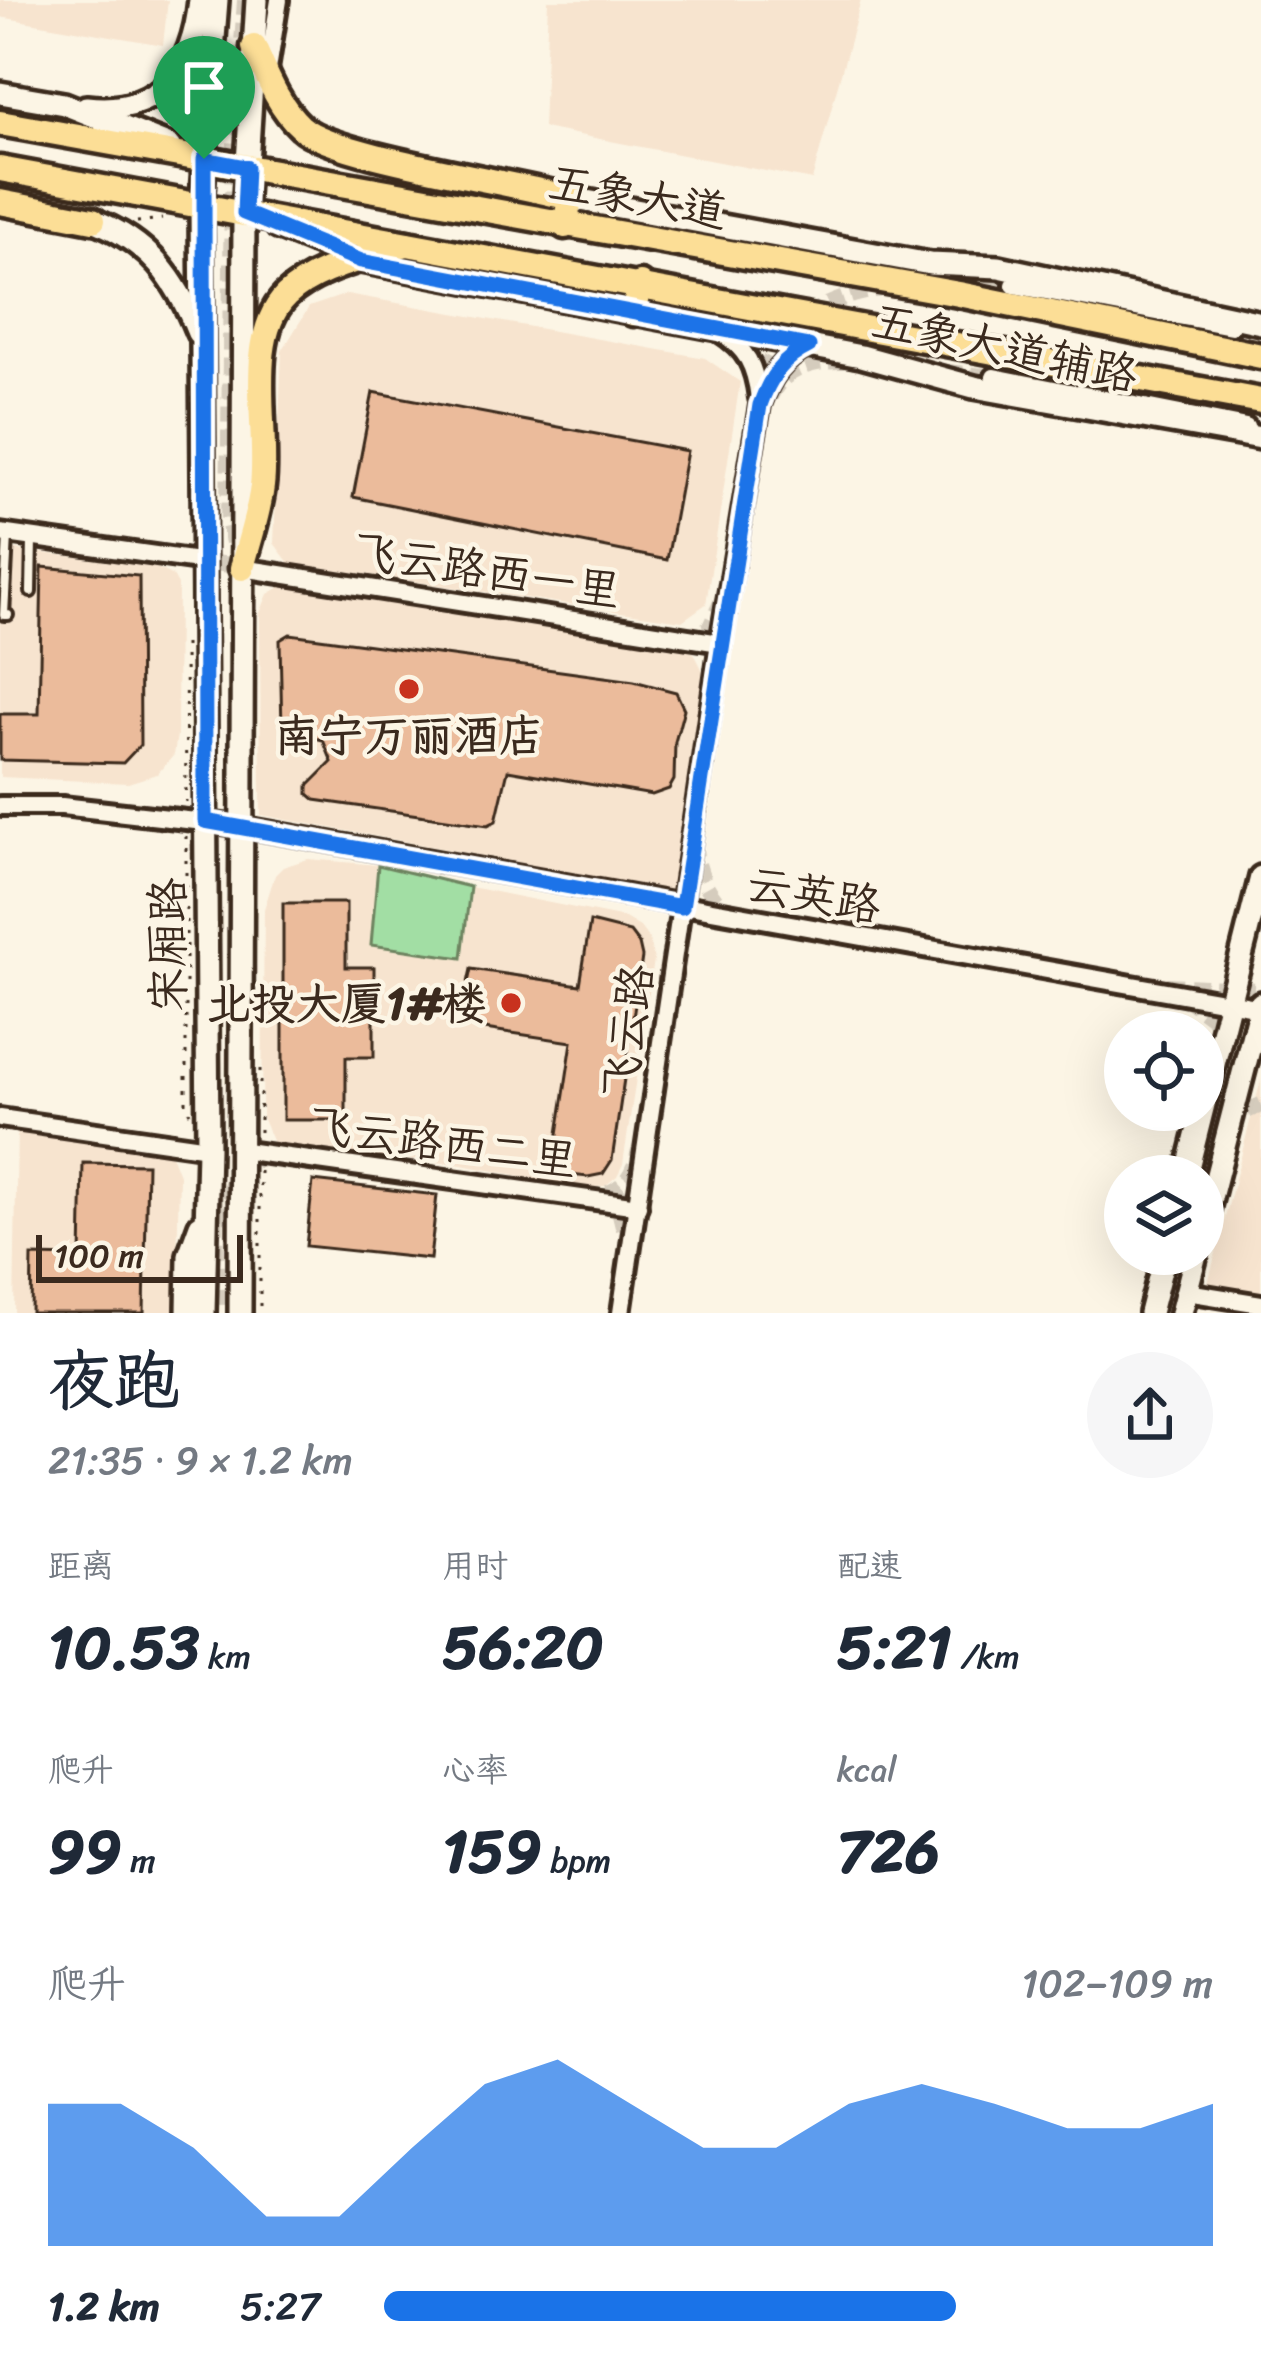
<!DOCTYPE html>
<html lang="zh">
<meta charset="utf-8">
<style>
:root{--surface:#fff;--page:#f6f6f7;--text:#1f2937;--muted:#747a83;--accent:#1a73e8}
body{margin:0;font-family:Sriracha,"LXGW WenKai TC",sans-serif;background:var(--page);color:var(--text);height:100vh;display:flex;flex-direction:column;font-size:45px;white-space:nowrap}
*{box-sizing:border-box;margin:0}
p{font-size:39px;color:var(--muted)}
.icon{flex:none;width:66px;height:66px;fill:none;stroke:currentColor;stroke-width:2;stroke-linecap:round;stroke-linejoin:round}
.map{position:relative;height:1313px;overflow:hidden}
.sheet{display:flex;flex-direction:column;background:var(--surface);flex:1}
.sheet>*{flex:none}
.controls{position:absolute;left:1104px;top:1011px;display:grid;gap:24px}
.controls a{display:grid;place-items:center;width:120px;height:120px;border-radius:50%;background:var(--surface);box-shadow:0 12px 48px #0002;font-size:60px}
.scale{position:absolute;left:36px;bottom:30px;width:207px;box-sizing:border-box;padding-left:12px;border:6px solid #3b2a1e;border-top:0;font-size:33px;line-height:42px;white-space:nowrap;color:#3b2a1e;-webkit-text-stroke:9px #fcf5e5;paint-order:stroke}
.pin{position:absolute;display:grid;place-items:center;width:102px;height:102px;color:#fff;margin:-123px -51px;border-radius:50% 50% 50% 0;rotate:-45deg;box-shadow:0 0 12px #0007}
.pin .icon{rotate:45deg}
.round{display:grid;place-items:center;flex:none;width:126px;height:126px;border-radius:63px;background:var(--page)}
.head{display:flex;align-items:center;justify-content:space-between;height:204px;padding:0 48px}
h1{font-size:66px;font-weight:700;line-height:90px}
.figures{display:grid;grid-template-columns:repeat(3,1fr);gap:18px;height:204px;padding:12px 48px}
.figures div{display:grid;align-content:center}
.figures b{font-size:60px;font-weight:700}
.figures small{font-size:33px;font-weight:400}
.figures p{font-size:33px}
.chart{height:336px;padding:24px 48px}
.chart p{display:flex;justify-content:space-between}
.chart svg{width:100%;height:216px;margin-top:12px;fill:var(--accent);opacity:.7}
ul{padding:0 48px;list-style:none;font-size:39px}
li{display:grid;grid-template-columns:192px 144px 1fr;align-items:center;height:90px}
li i{height:30px;border-radius:15px;background:var(--accent)}
.map>svg:first-child{display:block}
.built{fill:#f7e4cf}
.green{fill:#a2dea4;stroke:#6e8461;stroke-width:3}
.building{fill:#ebbb9b;stroke:#3b2a1e;stroke-width:3}
.lines{fill:none;stroke-linecap:round;stroke-linejoin:round}
.street-tunnel{stroke:#d5ccbd;stroke-width:16;stroke-dasharray:16 8;stroke-linecap:butt}
.lane-casing{stroke:#3b2a1e;stroke-width:16}
.street-casing{stroke:#3b2a1e;stroke-width:26}
.secondary-casing{stroke:#3b2a1e;stroke-width:30}
.primary-casing{stroke:#3b2a1e;stroke-width:33}
.path{stroke:#3b2a1e;stroke-width:3;stroke-dasharray:3 9;stroke-linecap:butt}
.lane{stroke:#fcf5e5;stroke-width:8}
.street{stroke:#fcf5e5;stroke-width:16}
.secondary{stroke:#fcf5e5;stroke-width:21}
.primary{stroke:#fcde96;stroke-width:24}
.route-casing{stroke:#fff;stroke-width:24}
.route{stroke:#1a73e8;stroke-width:15}
.poi-dot{fill:#c8321e;stroke:#fcf5e5;stroke-width:4.5}
.labels{text-anchor:middle;stroke-width:9;stroke-linejoin:round;paint-order:stroke}
.street-label{font-size:45px;fill:#3b2a1e;stroke:#fcf5e5}
.poi-label{font-size:45px;font-weight:bold;fill:#3b2a1e;stroke:#fcf5e5}
</style>
<div class="map">
<svg width="1261" height="1313" viewBox="0 0 1261 1313">
<rect width="100%" height="100%" fill="#fcf5e5"/>
<filter id="ink" filterUnits="userSpaceOnUse"><feTurbulence type="fractalNoise" baseFrequency=".00833" numOctaves="2"/><feDisplacementMap in="SourceGraphic" scale="24" xChannelSelector="R" yChannelSelector="G"/><feConvolveMatrix kernelMatrix="1 2 1 2 8 2 1 2 1" color-interpolation-filters="sRGB"/></filter>
<g filter="url(#ink)">
<!-- built -->
<g class="built">
<polygon points="0,0 168,0 163,45 0,17"/>
<polygon points="548,0 861,0 812,180 543,128"/>
<polygon points="347,294 705,358 740,382 706,604 682,621 289,563 274,543 282,351 309,307"/>
<polygon points="0,548 153,566 173,576 178,585 177,735 174,755 157,774 128,783 0,777"/>
<polygon points="297,585 682,647 694,653 704,673 703,685 672,891 261,815 260,613 268,594 282,586"/>
<polygon points="308,859 378,865 371,945 462,958 470,887 625,918 640,927 649,939 654,960 623,1164 617,1176 605,1186 587,1188 456,1164 283,1148 273,1143 262,1117 264,909 275,875 283,867"/>
<polygon points="1261,1080 1261,1292 1208,1283"/>
<polygon points="17,1126 154,1145 172,1157 179,1175 176,1313 14,1313"/>
</g>
<!-- green -->
<polygon class="green" points="378,865 470,887 462,958 371,945"/>
<!-- building -->
<g class="building">
<polygon points="373,392 687,451 667,560 353,497"/>
<polygon points="42,567 139,576 140,745 123,763 0,760 0,714 39,714"/>
<polygon points="290,634 634,681 676,692 684,709 675,742 674,780 669,789 652,795 508,770 496,821 488,825 315,800 308,794 308,786 332,762 323,740 282,730 280,640"/>
<polygon points="283,903 346,903 346,967 374,967 374,1057 346,1057 346,1120 283,1120"/>
<polygon points="590,922 630,932 639,944 642,957 612,1160 603,1174 588,1177 552,1173 572,1042 465,1026 460,1019 471,969 580,985"/>
<polygon points="83,1163 147,1164 144,1313 31,1313 32,1256 81,1257"/>
<polygon points="313,1181 437,1195 430,1259 306,1246"/>
</g>
<g class="lines">
<!-- street-tunnel -->
<g class="street-tunnel">
<polyline points="937,282 1014,285"/>
<polyline points="947,372 994,377"/>
<path d="M758,396C770,327 824,296 888,288"/>
<path d="M770,397C784,365 823,358 855,362"/>
<polyline points="193,560 251,568"/>
<polyline points="245,562 235,551 228,521 232,187 245,0"/>
<polyline points="680,636 709,629 723,598"/>
<path d="M693,841C699,874 706,896 733,915"/>
<polyline points="1166,985 1261,990"/>
<path d="M1183,996L1220,1023C1233,1075 1213,1125 1200,1176"/>
<polyline points="1230,1127 1244,1112 1261,1105"/>
<polyline points="215,1193 218,1313"/>
<path d="M584,1195C616,1199 634,1179 639,1149"/>
<polyline points="600,1200 620,1214 628,1246"/>
<path d="M224,1222C230,1182 231,1164 274,1156"/>
<polyline points="1166,1313 1181,1254"/>
</g>
<!-- lane casing -->
<g class="lane-casing">
<g id="lane">
<polyline points="31,592 32,540"/>
<polyline points="8,615 4,615 8,536"/>
</g>
</g>
<!-- street casing -->
<g class="street-casing">
<g id="street">
<polyline points="267,76 279,0"/>
<polyline points="1014,285 1231,326"/>
<path d="M720,332C747,349 755,366 759,398"/>
<polyline points="994,377 1246,427"/>
<polyline points="0,533 205,562"/>
<polyline points="242,568 720,643"/>
<polyline points="0,806 62,806 240,826 1261,1008"/>
<polyline points="0,1118 208,1148"/>
<polyline points="239,1150 638,1206"/>
<polyline points="1187,1292 1261,1304"/>
<path d="M621,1313L720,643L760,405C770,377 782,359 809,346"/>
</g>
</g>
<!-- secondary casing -->
<g class="secondary-casing">
<g id="secondary">
<polyline points="0,93 64,104 170,146"/>
<path d="M86,107C162,116 193,67 200,0"/>
<polyline points="570,198 930,264 999,267 1261,323"/>
<path d="M93,220C149,242 176,278 198,333"/>
<polyline points="278,227 361,261 861,356 974,387 1261,438"/>
<polyline points="1186,1176 1261,877"/>
<polyline points="1203,1229 1261,1003"/>
<polyline points="188,1313 189,1255 200,1225"/>
<polyline points="204,1313 208,1148 201,206 217,0"/>
<polyline points="240,1313 244,213 257,0"/>
<polyline points="1150,1313 1165,1254"/>
<polyline points="1181,1313 1196,1254"/>
</g>
</g>
<!-- primary casing -->
<g class="primary-casing">
<g id="primary">
<path d="M254,47C266,74 278,106 301,127C331,156 517,183 570,198L565,226"/>
<polyline points="0,123 959,294 1261,356"/>
<polyline points="0,169 1261,401"/>
<polyline points="0,202 93,220"/>
<polyline points="633,313 640,284"/>
<path d="M242,568C249,541 259,513 262,486C269,431 244,338 286,296C316,267 368,258 406,244"/>
</g>
</g>
<!-- path -->
<g class="path">
<polyline points="137,222 162,219"/>
<polyline points="185,644 186,802"/>
<polyline points="186,836 186,1106 190,1113"/>
<polyline points="260,1069 260,1137"/>
<polyline points="260,1171 260,1313"/>
</g>
<!-- lane -->
<use href="#lane" class="lane"/>
<!-- street -->
<use href="#street" class="street"/>
<!-- secondary -->
<use href="#secondary" class="secondary"/>
<!-- primary -->
<use href="#primary" class="primary"/>
</g>
</g>
<g class="lines" filter="url(#ink)">
<!-- route casing -->
<g class="route-casing">
<path id="route" d="M204,159L246,167L244,213L361,261L809,346C782,359 770,377 760,405L682,907L205,821Z"/>
</g>
<!-- route -->
<use href="#route" class="route"/>
</g>
<!-- markers -->
<g class="poi-dot">
<circle cx="409" cy="689" r="12"/>
<circle cx="511" cy="1003" r="12"/>
</g>
<g class="labels">
<!-- street labels -->
<g class="street-label">
<text transform="translate(638 196) rotate(10)" y="16">五象大道</text>
<text transform="translate(1005 347) rotate(12)" y="16">五象大道辅路</text>
<text transform="translate(487 570) rotate(9)" y="16">飞云路西一里</text>
<text transform="translate(814 894) rotate(10)" y="16">云英路</text>
<text transform="translate(167 945) rotate(-90)" y="16">宋厢路</text>
<text transform="translate(627 1031) rotate(-82)" y="16">飞云路</text>
<text transform="translate(443 1142) rotate(8)" y="16">飞云路西二里</text>
</g>
<!-- poi labels -->
<g class="poi-label">
<text x="409" y="751">南宁万丽酒店</text>
<text x="487" y="1019" text-anchor="end">北投大厦1#楼</text>
</g>
</g>
</svg>
<div class="controls">
<a><svg class="icon" aria-label="locate" viewBox="0 0 24 24"><circle cx="12" cy="12" r="6"/><path d="M12 2v4M12 18v4M2 12h4M18 12h4"/></svg></a>
<a><svg class="icon" aria-label="layers" viewBox="0 0 24 24"><path d="M12 4l9 5-9 5-9-5zM3 14l9 5 9-5"/></svg></a>
</div>
<div class="scale">100 m</div>
<div class="pin" style="left:204px;top:159px;background:#1e9e55"><svg class="icon" aria-label="arrive" viewBox="0 0 24 24"><path d="M6 21V4h12l-3 4 3 4H6"/></svg></div>
</div>
<section class="sheet">
<div class="head"><div><h1>夜跑</h1><p>21:35 · 9 × 1.2 km</p></div><a class="round"><svg class="icon" aria-label="share" viewBox="0 0 24 24"><path d="M12 15V3M7 8l5-5 5 5M5 13v7h14v-7"/></svg></a></div>
<div class="figures">
<div><p>距离</p><b>10.53<small> km</small></b></div>
<div><p>用时</p><b>56:20</b></div>
<div><p>配速</p><b>5:21<small> /km</small></b></div>
</div>
<div class="figures">
<div><p>爬升</p><b>99<small> m</small></b></div>
<div><p>心率</p><b>159<small> bpm</small></b></div>
<div><p>kcal</p><b>726</b></div>
</div>
<div class="chart"><p><span>爬升</span>102–109 m</p>
<svg viewBox="0 0 160 44" preserveAspectRatio="none"><path d="M0 44V15L10 15L20 24L30 38L40 38L50 24L60 11L70 6L80 15L90 24L100 24L110 15L120 11L130 15L140 20L150 20L160 15V44z"/></svg>
</div>
<ul>
<li><b>1.2 km</b>5:27<i style="width:69%"></i></li>
</ul>
</section>
